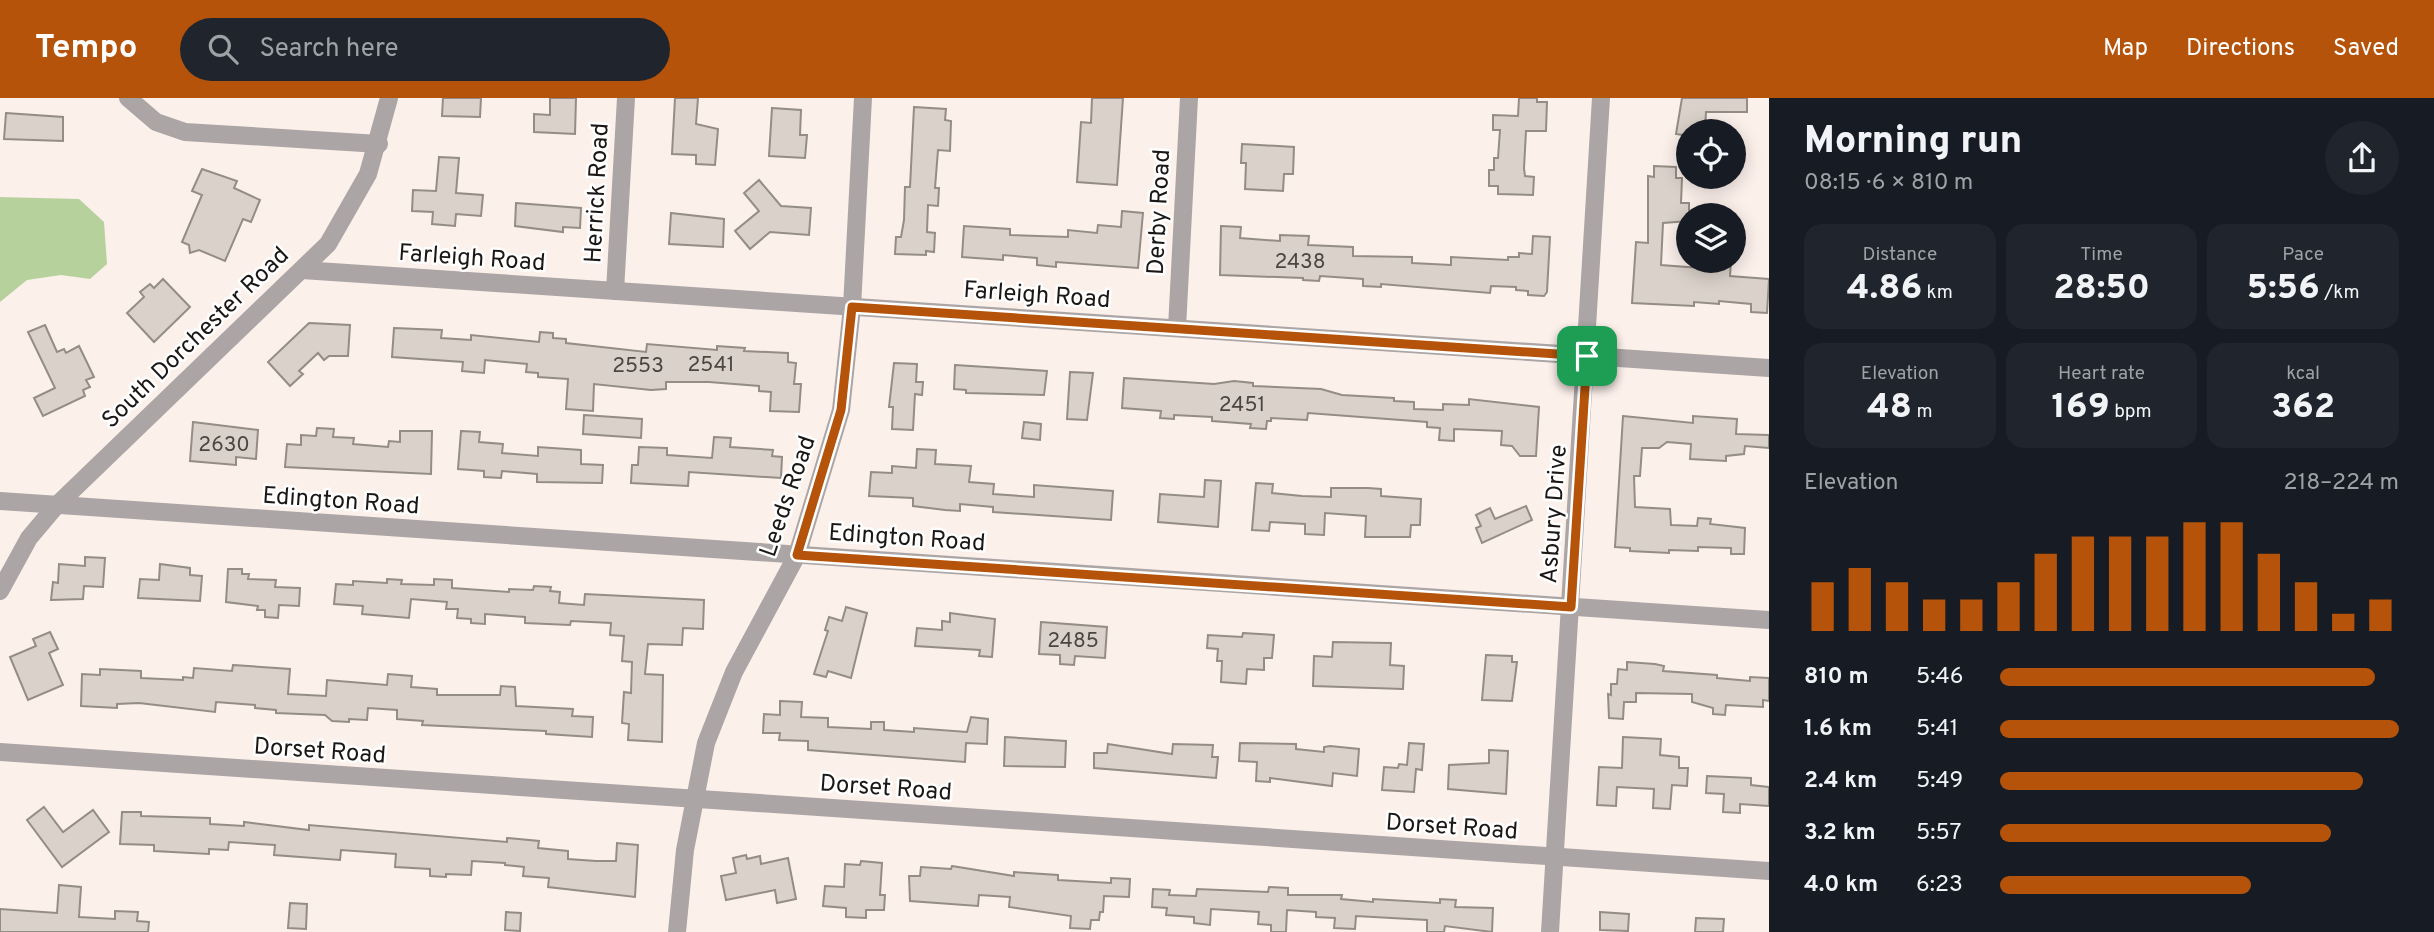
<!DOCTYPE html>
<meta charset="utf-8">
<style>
:root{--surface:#171b24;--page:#20242c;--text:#f1f3f6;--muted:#9ea1a6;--accent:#b45309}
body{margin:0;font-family:Overpass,sans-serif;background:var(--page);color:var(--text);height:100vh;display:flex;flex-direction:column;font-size:26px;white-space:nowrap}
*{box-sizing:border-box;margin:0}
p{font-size:23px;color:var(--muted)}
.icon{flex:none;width:38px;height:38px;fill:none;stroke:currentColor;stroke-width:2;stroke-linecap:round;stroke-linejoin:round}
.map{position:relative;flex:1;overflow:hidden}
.drawer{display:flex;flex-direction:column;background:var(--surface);width:665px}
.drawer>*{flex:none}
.buttons{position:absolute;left:1676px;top:21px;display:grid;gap:14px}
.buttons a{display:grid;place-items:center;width:70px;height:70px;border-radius:50%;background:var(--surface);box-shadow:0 4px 18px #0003;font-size:35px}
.pin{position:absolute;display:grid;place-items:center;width:60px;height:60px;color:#fff;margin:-30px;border-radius:14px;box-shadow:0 4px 10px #0006}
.round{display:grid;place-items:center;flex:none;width:74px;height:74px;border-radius:37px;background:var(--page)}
.overview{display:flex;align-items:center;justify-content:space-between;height:119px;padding:0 35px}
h1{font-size:38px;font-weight:800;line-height:52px}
.figures{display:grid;grid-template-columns:repeat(3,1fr);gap:10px;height:119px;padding:7px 35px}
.figures div{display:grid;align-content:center;border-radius:18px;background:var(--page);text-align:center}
.figures b{font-size:35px;font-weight:800}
.figures small{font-size:19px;font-weight:400}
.figures p{font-size:19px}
.chart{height:196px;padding:14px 35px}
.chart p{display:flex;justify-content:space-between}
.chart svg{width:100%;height:126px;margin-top:7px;stroke:var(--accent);stroke-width:6}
ul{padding:0 35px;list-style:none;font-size:23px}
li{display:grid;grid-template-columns:112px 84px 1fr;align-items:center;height:52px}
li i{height:18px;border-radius:9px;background:var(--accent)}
header{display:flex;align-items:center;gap:42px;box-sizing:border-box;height:98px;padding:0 35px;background:var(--accent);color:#fff}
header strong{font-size:33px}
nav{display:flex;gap:38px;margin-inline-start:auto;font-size:24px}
.search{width:490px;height:63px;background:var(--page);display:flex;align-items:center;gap:18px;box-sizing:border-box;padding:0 24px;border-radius:38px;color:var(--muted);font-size:26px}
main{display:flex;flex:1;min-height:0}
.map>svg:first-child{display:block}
.green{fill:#b7d19d}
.building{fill:#dad2ca;stroke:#948d85;stroke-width:2}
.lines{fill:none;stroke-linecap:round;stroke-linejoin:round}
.minor{stroke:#aba5a5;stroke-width:18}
.route-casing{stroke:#fff;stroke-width:14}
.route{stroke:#b45309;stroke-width:9}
.labels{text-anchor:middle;stroke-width:5;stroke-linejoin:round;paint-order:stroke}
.number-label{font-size:21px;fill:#4b4642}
.street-label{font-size:24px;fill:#1b1715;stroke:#fff}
</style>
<header>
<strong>Tempo</strong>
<div class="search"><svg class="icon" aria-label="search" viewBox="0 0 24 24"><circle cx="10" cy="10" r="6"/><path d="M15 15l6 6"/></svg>Search here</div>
<nav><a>Map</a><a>Directions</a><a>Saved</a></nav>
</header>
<main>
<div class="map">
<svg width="1769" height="834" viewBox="0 0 1769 834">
<rect width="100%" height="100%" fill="#fcf0eb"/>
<!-- green -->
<polygon class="green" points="0,99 79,101 104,124 107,166 90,181 61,177 27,182 0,204"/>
<!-- building -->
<g class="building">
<polygon points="443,0 481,0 480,19 442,18"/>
<polygon points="550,0 576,0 575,36 534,34 534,16 550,17"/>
<polygon points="675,0 698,0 696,26 718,31 715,67 696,66 696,57 672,56"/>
<polygon points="1092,0 1123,0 1117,87 1077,84 1081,24 1091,25"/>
<polygon points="1519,0 1537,0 1537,4 1547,4 1546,33 1526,33 1524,70 1525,78 1534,79 1533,97 1498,96 1498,88 1489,88 1489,72 1494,72 1494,60 1498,60 1500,32 1493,32 1493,17 1518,18"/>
<polygon points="1682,0 1747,0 1747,14 1706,14 1705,33 1689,33 1689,38 1676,36"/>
<polygon points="914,9 946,11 945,22 951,23 950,53 938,52 935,90 939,90 938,108 928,107 927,134 935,135 934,154 926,153 926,157 895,156 896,139 901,139 904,122 905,89 910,89"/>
<polygon points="772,10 801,12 800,37 807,37 805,60 769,58"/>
<polygon points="6,15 63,19 63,43 4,41"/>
<polygon points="1242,46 1294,49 1293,76 1284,76 1283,93 1245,91 1246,65 1241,65"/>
<polygon points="439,59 459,60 456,95 483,97 481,118 456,116 455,128 432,126 433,114 412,113 413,92 436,93"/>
<polygon points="1654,68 1676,69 1676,80 1682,80 1681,105 1689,105 1689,123 1663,125 1661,167 1714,171 1714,163 1731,163 1730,178 1769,181 1767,215 1751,214 1751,206 1719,203 1719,206 1694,204 1694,208 1632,205 1636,144 1648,145 1648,78 1654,79"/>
<polygon points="202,71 237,83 234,90 260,102 251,124 243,121 225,163 199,152 190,155 189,147 182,144 202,97 192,93"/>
<polygon points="759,82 781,108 811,110 809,137 770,134 750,151 735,133 759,113 744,95"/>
<polygon points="516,105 581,110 580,130 563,129 563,134 515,128"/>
<polygon points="1122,113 1143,115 1138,170 1056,164 1056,169 1037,167 1037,160 1003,157 1003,162 962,159 964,128 1010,131 1010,137 1068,139 1068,132 1097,135 1098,127 1121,129"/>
<polygon points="671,115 724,121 723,149 669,146"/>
<polygon points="1221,128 1241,129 1240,140 1280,143 1280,137 1309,138 1308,147 1353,149 1353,158 1412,159 1412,165 1451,167 1451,159 1508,162 1508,159 1519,159 1519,155 1532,156 1533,138 1550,139 1547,194 1544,198 1528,197 1528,193 1516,192 1516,189 1491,188 1490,195 1381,186 1381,189 1363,188 1363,181 1320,178 1319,183 1303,182 1303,180 1220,177"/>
<polygon points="163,181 190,209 154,244 127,215 144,199 140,194 150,186 154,190"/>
<polygon points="309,225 350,227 348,258 329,258 324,262 318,255 299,273 303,276 290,288 268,264"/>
<polygon points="45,227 57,254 64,251 66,255 79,248 94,279 86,282 90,289 83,292 85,298 43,318 34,300 55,290 28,234"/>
<polygon points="394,230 442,232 441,240 471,242 471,237 539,244 540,234 553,235 553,240 566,241 566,245 646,254 647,246 717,252 717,248 745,250 744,253 788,255 788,264 796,265 794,286 801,286 799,314 770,313 771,294 759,293 759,288 709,284 666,284 666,291 651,292 594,286 593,313 566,311 568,281 538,279 538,275 526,274 527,266 485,262 484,275 462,273 463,264 392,259"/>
<polygon points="894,265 917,266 916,284 923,284 922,297 915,296 913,332 892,331 893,309 889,309"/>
<polygon points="955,267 1047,273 1044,297 966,295 966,292 954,291"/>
<polygon points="1070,274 1093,275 1087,322 1067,321"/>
<polygon points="1124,280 1214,286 1234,283 1253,285 1253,288 1321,291 1342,297 1394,300 1394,303 1414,304 1414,311 1443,312 1443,306 1469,307 1469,301 1539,309 1536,358 1520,358 1512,348 1501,347 1502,333 1454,331 1454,343 1439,342 1440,330 1427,329 1427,324 1308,315 1307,322 1271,320 1271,323 1267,323 1266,331 1250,330 1251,326 1212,323 1212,319 1174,317 1174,321 1160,320 1161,313 1122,310"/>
<polygon points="584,317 642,321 641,340 583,336"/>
<polygon points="1623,318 1693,325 1693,318 1737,321 1736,336 1769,337 1769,350 1745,348 1744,356 1726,358 1726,363 1690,361 1691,346 1667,344 1659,350 1642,350 1640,378 1634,378 1635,409 1670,411 1671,427 1697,428 1698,420 1711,421 1710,426 1745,430 1744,456 1731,456 1731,450 1698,449 1698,453 1669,452 1669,455 1630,453 1630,450 1615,449"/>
<polygon points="193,324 258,332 256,361 236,359 236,367 190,363"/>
<polygon points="1024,324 1041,326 1040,342 1022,340"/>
<polygon points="317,330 334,331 333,339 354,340 353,346 388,349 389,343 400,344 400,333 432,333 431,376 285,369 287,346 301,347 301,337 316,338"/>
<polygon points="461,333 480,334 479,344 503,346 502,355 538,358 538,349 581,352 581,366 603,367 602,385 537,384 537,376 502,373 501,380 484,379 484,373 458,371"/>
<polygon points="714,339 731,340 730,349 773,352 772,358 782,359 781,380 689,374 688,388 631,385 632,367 638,367 639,349 667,350 667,357 712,360"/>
<polygon points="917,351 936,352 935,366 971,368 969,384 994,386 993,396 1034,399 1034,387 1113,393 1111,422 993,414 993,409 960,406 960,413 945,412 913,408 913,400 869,398 871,374 892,375 892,368 916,370"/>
<polygon points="1205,382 1221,383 1218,429 1158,424 1160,396 1204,399"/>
<polygon points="1256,385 1273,386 1272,395 1302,398 1331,399 1331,390 1368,390 1381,391 1381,398 1421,401 1420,427 1411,427 1410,439 1365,439 1366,418 1325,415 1324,437 1305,436 1305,426 1270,424 1269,433 1252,432"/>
<polygon points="1526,408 1532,422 1482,445 1476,430 1481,428 1476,417 1490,410 1495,421"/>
<polygon points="85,459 105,460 103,489 84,488 83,501 51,502 53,484 58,485 59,466 85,468"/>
<polygon points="160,466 190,470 190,477 202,478 200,503 138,500 140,481 159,482"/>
<polygon points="228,471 242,471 242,476 249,476 248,481 276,482 275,489 300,490 299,508 279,507 278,520 265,519 265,512 257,512 258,508 226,504"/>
<polygon points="387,481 402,482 401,486 434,487 434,481 452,482 452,490 509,494 509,491 533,492 534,488 551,489 550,493 560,494 559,505 584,507 585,496 704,502 703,531 683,530 682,547 648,546 645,576 663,577 662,644 628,642 629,626 622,625 624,594 631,595 632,564 622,563 624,538 610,537 611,525 571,523 570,527 525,525 525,519 485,516 485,526 471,525 471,521 457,520 458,511 446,511 447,504 411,501 409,520 362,516 363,508 334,506 336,486 353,487 353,483 387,485"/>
<polygon points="846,509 867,515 851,580 828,573 826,579 814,576 828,533 825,532 829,519 842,523"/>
<polygon points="950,515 995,521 992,559 979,558 980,552 915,548 917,530 942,532 942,523 950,524"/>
<polygon points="1041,524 1107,529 1105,560 1075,558 1074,567 1060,566 1060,557 1039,556"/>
<polygon points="50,534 58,551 49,555 63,587 28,602 10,559 36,548 33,541"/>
<polygon points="1243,535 1274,537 1272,560 1264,560 1264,572 1247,571 1246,586 1221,584 1222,563 1217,563 1218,551 1207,550 1208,537 1242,539"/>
<polygon points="1333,544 1391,545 1390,567 1404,568 1403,591 1313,588 1314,558 1332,559"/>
<polygon points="1486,557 1512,558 1512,564 1517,564 1512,603 1482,602"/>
<polygon points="1627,564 1655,566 1664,568 1663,573 1717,577 1717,580 1750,583 1750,579 1769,580 1769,603 1763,602 1763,609 1726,607 1725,617 1713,616 1713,610 1692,604 1692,596 1636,595 1636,604 1624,604 1623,621 1609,620 1608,596 1611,597 1611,586 1617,586 1618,571 1627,572"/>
<polygon points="233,567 290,571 288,596 326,598 327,582 387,587 388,576 412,578 411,589 437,591 437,597 500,597 501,588 515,589 516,608 573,611 572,618 593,619 592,639 546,636 546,633 422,627 423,623 397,621 397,612 368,610 367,622 349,621 349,624 332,623 325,617 276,615 276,612 255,610 255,607 216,604 215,614 139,605 117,606 117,610 81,608 82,576 100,577 100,571 141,573 141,580 183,582 183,579 193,580 194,570 232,573"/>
<polygon points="780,603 802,604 801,619 828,620 828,629 871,631 871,624 884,624 884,632 914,634 914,630 967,634 971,619 988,621 987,646 966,645 965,664 808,652 808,643 779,642 780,635 763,635 764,616 780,617"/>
<polygon points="1005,639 1066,643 1065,669 1004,668"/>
<polygon points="1623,639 1661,641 1660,657 1679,659 1679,670 1688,670 1687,688 1672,687 1670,711 1653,710 1654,691 1617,689 1616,708 1597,707 1599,669 1622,670"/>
<polygon points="1240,645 1296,646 1296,651 1324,654 1324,649 1330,648 1359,651 1357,678 1333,675 1332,688 1270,680 1270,684 1256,683 1257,664 1239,663"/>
<polygon points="1409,645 1424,646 1422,672 1416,671 1414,694 1382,692 1384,669 1398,670 1399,666 1407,667"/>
<polygon points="1108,646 1172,656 1173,646 1213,647 1212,659 1218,659 1216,680 1094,670 1094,655 1107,655"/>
<polygon points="1489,652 1508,653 1506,696 1448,691 1449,667 1489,665"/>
<polygon points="1707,678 1751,680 1751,687 1769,689 1769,708 1740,706 1740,715 1723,714 1724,696 1706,695"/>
<polygon points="44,709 63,734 93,712 109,734 62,769 27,722"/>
<polygon points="122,714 141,714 141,718 210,720 210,726 244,728 244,724 309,732 309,727 507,744 507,740 539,743 538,750 568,753 568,761 596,763 616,763 617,745 638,747 635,799 548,789 549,780 523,778 524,769 505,767 505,765 472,763 471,777 446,776 446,779 430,778 430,771 395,769 396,756 341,752 340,762 274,757 275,747 229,744 228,752 209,751 209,756 154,753 154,747 120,746"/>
<polygon points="746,757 747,761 760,758 761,766 788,760 796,801 777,805 775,792 726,802 721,778 736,775 733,760"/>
<polygon points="861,763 882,765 880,797 885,797 884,812 866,812 866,820 846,819 846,810 823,808 825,788 844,789 845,766 860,767"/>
<polygon points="952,768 1014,778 1014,774 1058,777 1058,782 1111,785 1111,780 1130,781 1129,799 1104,798 1103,814 1100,814 1099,822 1091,822 1090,831 1070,830 1071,818 1009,809 1010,799 979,797 978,808 910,803 909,778 920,778 921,769 951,771"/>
<polygon points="59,787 81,789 79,819 115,821 115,813 138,814 137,823 149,824 148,834 0,834 0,811 57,815"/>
<polygon points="1269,789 1288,790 1288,797 1342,797 1341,801 1373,804 1373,801 1440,805 1440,801 1456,802 1455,809 1493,810 1492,834 1445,828 1444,834 1427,834 1427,822 1356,818 1355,831 1334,830 1335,820 1316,819 1316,814 1287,812 1286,834 1271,834 1271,827 1258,826 1259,814 1211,811 1210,827 1194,825 1194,819 1166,817 1167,810 1152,809 1153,791 1170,792 1169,797 1196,798 1197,791 1268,794"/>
<polygon points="290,805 307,806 306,831 288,830"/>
<polygon points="506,814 521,815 520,833 505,832"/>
<polygon points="1600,814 1629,816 1628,833 1600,832"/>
<polygon points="1696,820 1724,821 1723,834 1695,834"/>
</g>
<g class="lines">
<!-- minor -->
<g class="minor">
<polyline points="128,0 156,24 185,34 379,46"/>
<polyline points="302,172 1769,270"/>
<polyline points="615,193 626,0"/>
<polyline points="1177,230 1189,0"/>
<polyline points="0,403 1769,522"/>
<polyline points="0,493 29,440 56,408 328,146 368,76 389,0"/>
<polyline points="0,654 1769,773"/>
<polyline points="677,834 685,752 706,645 734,574 797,457 841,312 852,209 863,0"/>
<polyline points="1550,834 1601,0"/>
</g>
</g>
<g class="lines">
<!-- route casing -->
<g class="route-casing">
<polygon id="route" points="852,209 1587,258 1571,509 797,457 841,312"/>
</g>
<!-- route -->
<use href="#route" class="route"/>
</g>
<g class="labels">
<!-- number labels -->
<g class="number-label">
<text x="1300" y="170">2438</text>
<text x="711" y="273">2541</text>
<text x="638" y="274">2553</text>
<text x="1242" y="313">2451</text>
<text x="224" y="353">2630</text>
<text x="1073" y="549">2485</text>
</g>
<!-- street labels -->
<g class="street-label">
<text transform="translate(596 95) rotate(-87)" y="8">Herrick Road</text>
<text transform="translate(1158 114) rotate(-87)" y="8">Derby Road</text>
<text transform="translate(472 159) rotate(4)" y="8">Farleigh Road</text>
<text transform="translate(1037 196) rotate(4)" y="8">Farleigh Road</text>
<text transform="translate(195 239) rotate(-44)" y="8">South Dorchester Road</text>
<text transform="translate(787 398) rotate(-71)" y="8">Leeds Road</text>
<text transform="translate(341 402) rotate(4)" y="8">Edington Road</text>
<text transform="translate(1553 416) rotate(-86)" y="8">Asbury Drive</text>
<text transform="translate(907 439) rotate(4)" y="8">Edington Road</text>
<text transform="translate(320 652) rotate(4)" y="8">Dorset Road</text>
<text transform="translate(886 689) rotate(4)" y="8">Dorset Road</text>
<text transform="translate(1452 728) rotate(4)" y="8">Dorset Road</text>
</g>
</g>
</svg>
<div class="buttons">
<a><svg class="icon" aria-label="locate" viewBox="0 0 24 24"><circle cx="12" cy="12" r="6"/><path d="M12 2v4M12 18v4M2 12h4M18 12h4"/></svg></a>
<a><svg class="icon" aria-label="layers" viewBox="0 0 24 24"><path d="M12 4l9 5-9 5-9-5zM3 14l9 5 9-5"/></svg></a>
</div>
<div class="pin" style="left:1587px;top:258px;background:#1e9e55"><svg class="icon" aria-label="arrive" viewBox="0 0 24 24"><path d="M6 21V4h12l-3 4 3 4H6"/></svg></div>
</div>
<section class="drawer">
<div class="overview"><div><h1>Morning run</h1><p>08:15 · 6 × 810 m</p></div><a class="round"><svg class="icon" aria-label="share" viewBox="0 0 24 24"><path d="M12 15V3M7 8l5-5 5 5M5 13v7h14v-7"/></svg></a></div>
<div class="figures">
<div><p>Distance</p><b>4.86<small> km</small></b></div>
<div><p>Time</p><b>28:50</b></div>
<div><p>Pace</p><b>5:56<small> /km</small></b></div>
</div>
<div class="figures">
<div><p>Elevation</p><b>48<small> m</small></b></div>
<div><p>Heart rate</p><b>169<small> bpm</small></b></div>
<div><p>kcal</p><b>362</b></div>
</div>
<div class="chart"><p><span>Elevation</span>218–224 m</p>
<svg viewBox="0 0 160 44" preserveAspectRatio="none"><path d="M5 44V27M15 44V22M25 44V27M35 44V33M45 44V33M55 44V27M65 44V17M75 44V11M85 44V11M95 44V11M105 44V6M115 44V6M125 44V17M135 44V27M145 44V38M155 44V33"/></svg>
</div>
<ul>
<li><b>810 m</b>5:46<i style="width:94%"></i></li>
<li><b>1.6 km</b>5:41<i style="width:100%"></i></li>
<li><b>2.4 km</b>5:49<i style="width:91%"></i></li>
<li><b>3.2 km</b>5:57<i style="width:83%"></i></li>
<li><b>4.0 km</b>6:23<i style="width:63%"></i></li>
</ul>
</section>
</main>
